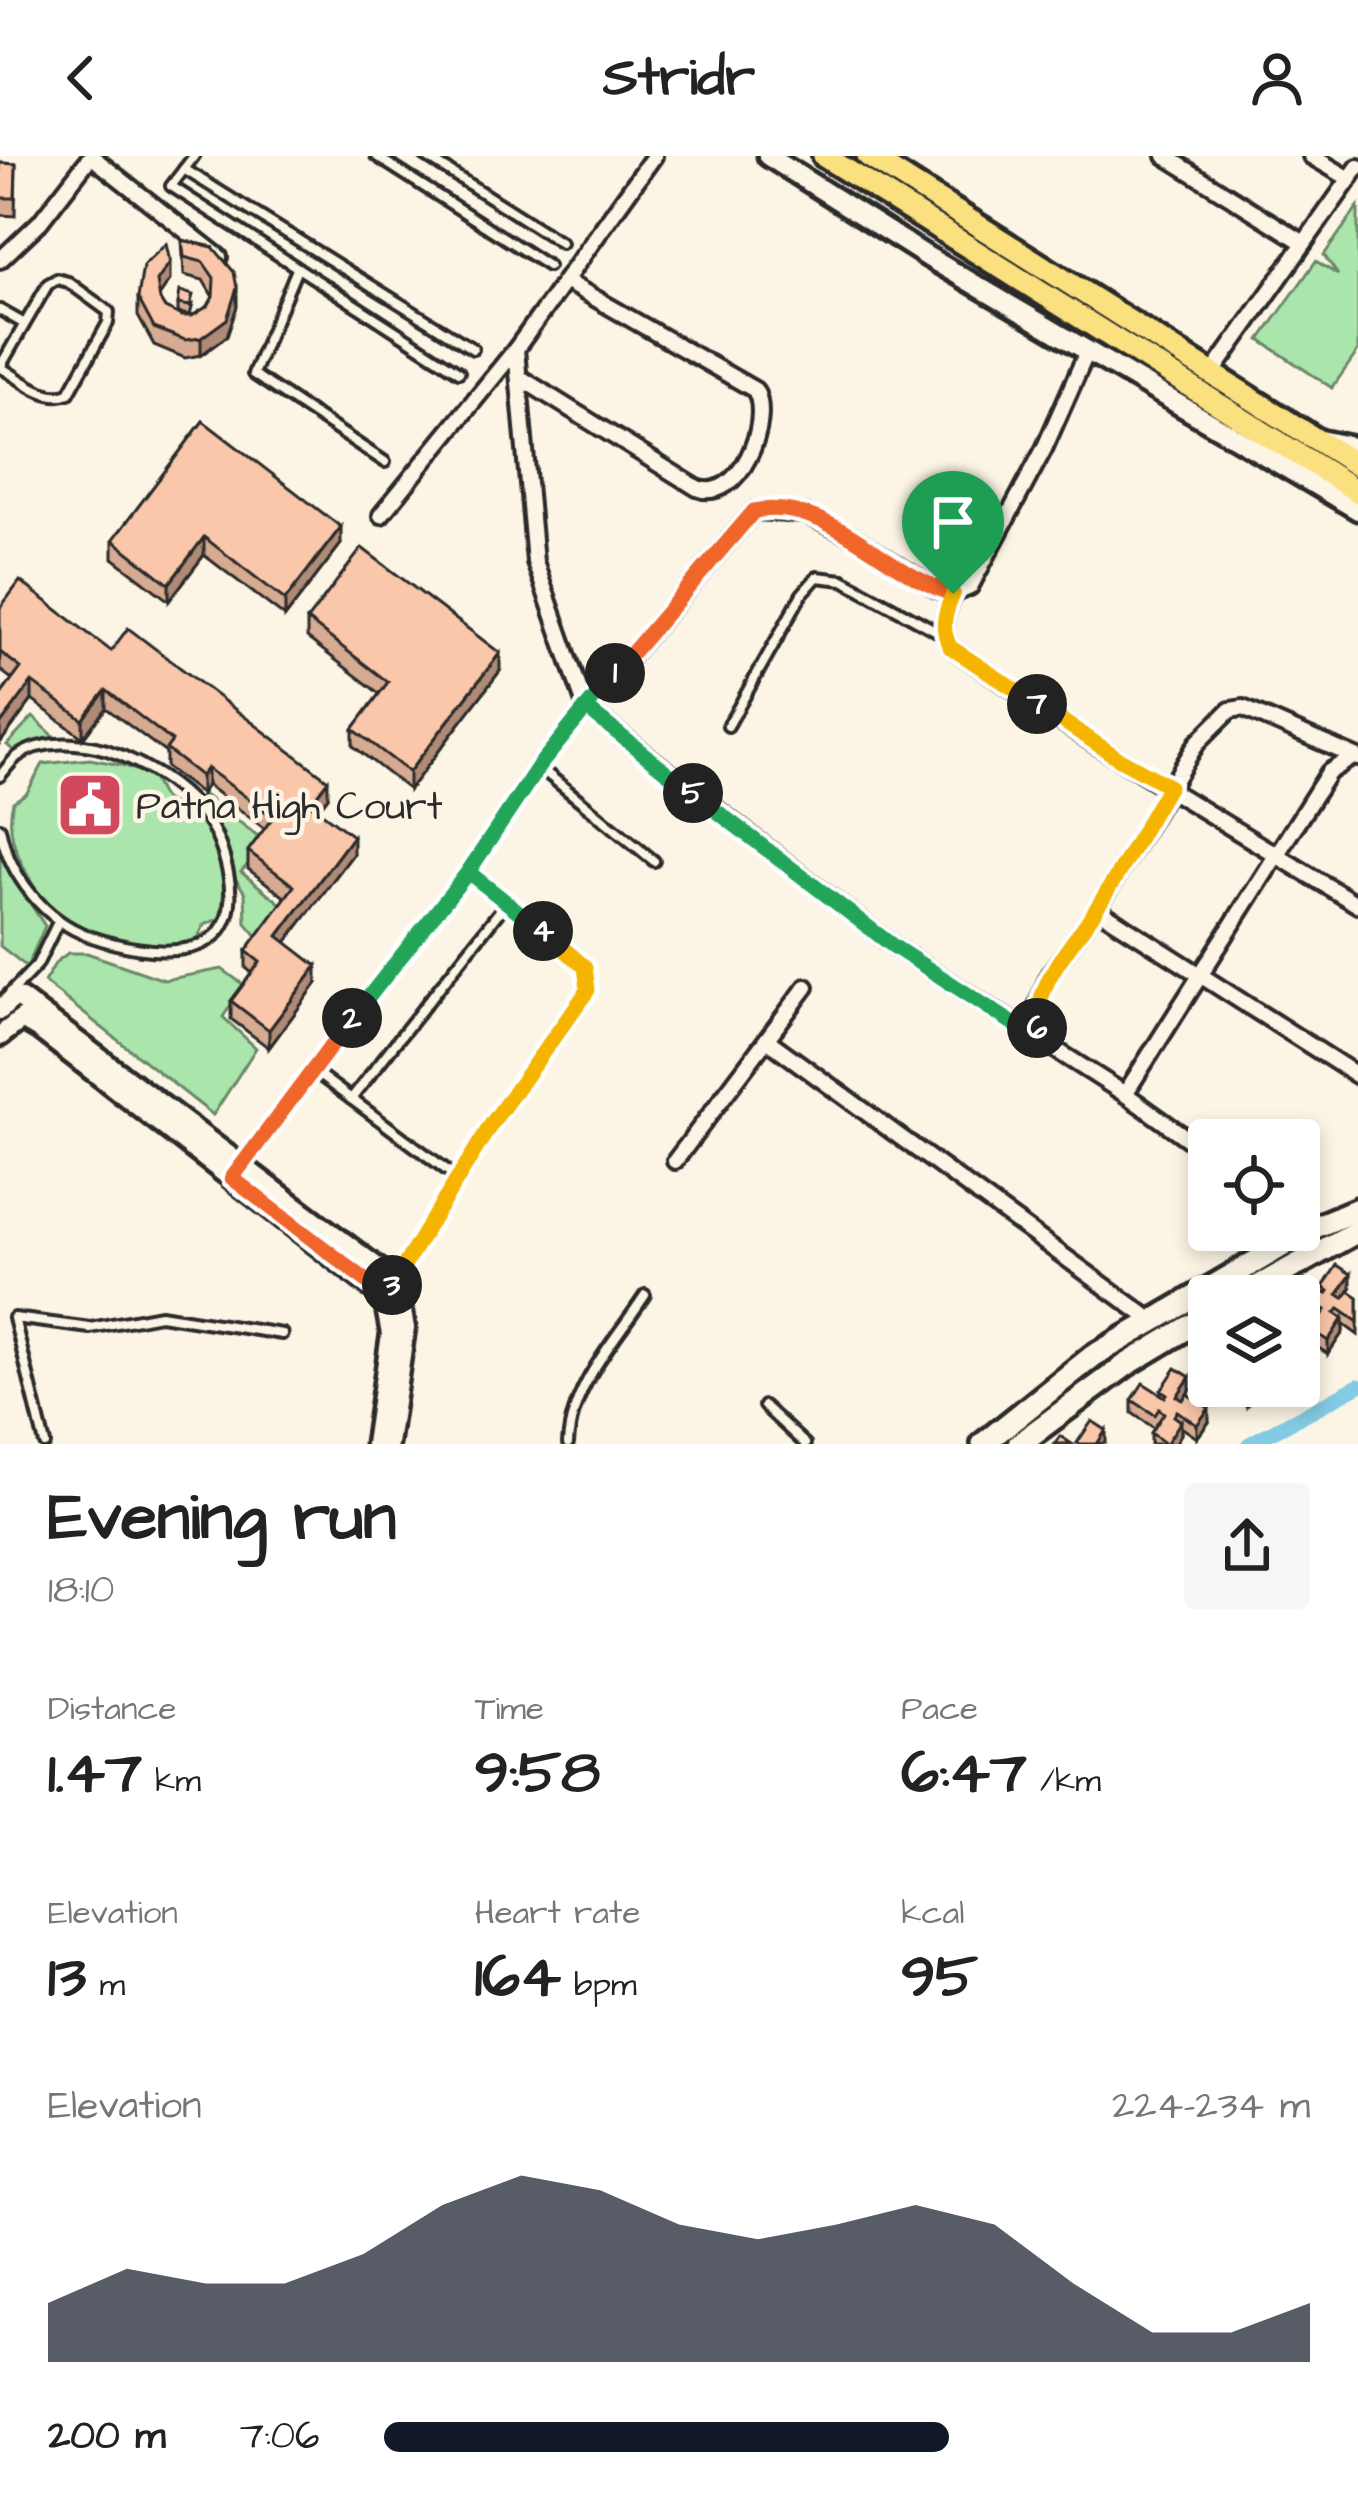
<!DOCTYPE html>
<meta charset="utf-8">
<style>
:root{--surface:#fff;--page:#f6f6f6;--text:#222;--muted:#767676;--accent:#111827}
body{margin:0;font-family:"Architects Daughter",sans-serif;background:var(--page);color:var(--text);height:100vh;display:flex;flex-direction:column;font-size:45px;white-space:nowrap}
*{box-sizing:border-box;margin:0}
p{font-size:39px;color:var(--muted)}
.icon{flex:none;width:66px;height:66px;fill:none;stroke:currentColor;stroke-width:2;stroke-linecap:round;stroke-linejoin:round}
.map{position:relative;height:1288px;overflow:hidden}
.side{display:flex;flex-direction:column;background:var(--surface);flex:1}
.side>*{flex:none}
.fabs{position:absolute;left:1188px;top:963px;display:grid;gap:24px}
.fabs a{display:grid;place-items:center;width:132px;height:132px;border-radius:12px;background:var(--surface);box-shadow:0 6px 18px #0003;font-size:60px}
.pin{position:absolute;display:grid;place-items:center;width:102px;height:102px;color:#fff;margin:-123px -51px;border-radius:50% 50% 50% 0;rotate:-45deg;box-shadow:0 0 12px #0007}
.pin .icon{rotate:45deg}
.km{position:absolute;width:60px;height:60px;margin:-30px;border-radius:50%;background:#222;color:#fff;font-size:33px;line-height:60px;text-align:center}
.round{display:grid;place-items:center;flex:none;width:126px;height:126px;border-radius:12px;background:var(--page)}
.summary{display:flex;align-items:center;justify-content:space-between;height:204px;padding:0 48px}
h1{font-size:66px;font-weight:800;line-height:90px}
.figures{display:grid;grid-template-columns:repeat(3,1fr);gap:18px;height:204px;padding:12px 48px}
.figures div{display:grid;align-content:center}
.figures b{font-size:60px;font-weight:800}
.figures small{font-size:33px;font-weight:400}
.figures p{font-size:33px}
.chart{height:336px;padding:24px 48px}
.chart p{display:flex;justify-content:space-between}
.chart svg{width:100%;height:216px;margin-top:12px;fill:var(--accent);opacity:.7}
ul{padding:0 48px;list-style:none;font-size:39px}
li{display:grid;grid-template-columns:192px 144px 1fr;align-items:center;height:90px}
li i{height:30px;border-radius:15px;background:var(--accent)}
header{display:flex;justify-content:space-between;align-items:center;height:156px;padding:0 48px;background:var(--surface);font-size:54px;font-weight:800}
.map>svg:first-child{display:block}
.green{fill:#aae5ab;stroke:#6a886b;stroke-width:3}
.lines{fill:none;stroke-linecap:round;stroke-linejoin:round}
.canal{stroke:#83cbe4;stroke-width:15}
.service-casing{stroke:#2b2b2b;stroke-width:16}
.minor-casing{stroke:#2b2b2b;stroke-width:22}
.tertiary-casing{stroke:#2b2b2b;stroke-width:27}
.secondary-casing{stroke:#2b2b2b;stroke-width:30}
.primary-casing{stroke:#2b2b2b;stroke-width:30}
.service{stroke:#fcf5e5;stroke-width:8}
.minor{stroke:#fcf5e5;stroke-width:14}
.tertiary{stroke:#fcf5e5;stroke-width:18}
.secondary{stroke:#fcf5e5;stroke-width:21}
.primary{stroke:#fbe080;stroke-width:21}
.wall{fill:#d7ab92;stroke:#2b2b2b;stroke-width:3}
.shaded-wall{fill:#af8b77;stroke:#2b2b2b;stroke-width:3}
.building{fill:#fac7aa;stroke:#2b2b2b;stroke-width:3}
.split-1-casing{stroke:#fff;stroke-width:24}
.split-2-casing{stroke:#fff;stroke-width:24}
.split-3-casing{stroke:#fff;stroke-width:24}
.split-4-casing{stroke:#fff;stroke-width:24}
.split-5-casing{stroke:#fff;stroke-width:24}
.split-6-casing{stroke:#fff;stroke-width:24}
.split-7-casing{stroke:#fff;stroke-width:24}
.split-8-casing{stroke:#fff;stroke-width:24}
.split-1{stroke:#f0652b;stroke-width:15}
.split-2{stroke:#22a559;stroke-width:15}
.split-3{stroke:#f0652b;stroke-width:15}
.split-4{stroke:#f5b400;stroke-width:15}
.split-5{stroke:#22a559;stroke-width:15}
.split-6{stroke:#22a559;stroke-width:15}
.split-7{stroke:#f5b400;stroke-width:15}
.split-8{stroke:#f5b400;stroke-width:15}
.labels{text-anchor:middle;stroke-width:9;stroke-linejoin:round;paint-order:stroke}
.poi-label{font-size:39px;fill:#2b2b2b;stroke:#fcf5e5;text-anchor:start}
</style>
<header><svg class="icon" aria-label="back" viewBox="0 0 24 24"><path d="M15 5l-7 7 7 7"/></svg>Stridr<svg class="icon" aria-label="person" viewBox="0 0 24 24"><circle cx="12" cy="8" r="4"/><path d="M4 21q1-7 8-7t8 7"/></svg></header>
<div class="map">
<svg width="1358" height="1288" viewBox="0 0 1358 1288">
<rect width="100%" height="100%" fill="#fcf5e5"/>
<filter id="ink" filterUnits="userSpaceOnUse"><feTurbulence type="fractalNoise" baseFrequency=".00833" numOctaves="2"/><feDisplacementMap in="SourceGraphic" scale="24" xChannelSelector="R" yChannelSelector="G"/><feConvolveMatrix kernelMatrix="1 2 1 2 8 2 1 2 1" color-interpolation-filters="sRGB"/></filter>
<g filter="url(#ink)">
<!-- green -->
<g class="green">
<polygon points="1358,51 1358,195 1332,232 1260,184 1316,105 1338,119 1324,99"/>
<polygon points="33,561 56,582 26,589 15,596 7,589"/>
<path d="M90,603L126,610L152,621C162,637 161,651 184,648C218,678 230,718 220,762L204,769L195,788C126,797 60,784 27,718C15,695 6,672 13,646L27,637L43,608Z"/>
<polygon points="204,639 267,687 241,716 285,751 258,781 246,767 245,737 233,719 223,677 196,645"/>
<polygon points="0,695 8,714 45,770 27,811 0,790"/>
<polygon points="68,797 87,797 164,824 222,813 244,829 223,861 256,892 213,959 44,826 56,806"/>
</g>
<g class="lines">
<!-- canal -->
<polyline class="canal" points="1249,1288 1358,1230"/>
<!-- service casing -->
<g class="service-casing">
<g id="service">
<polyline points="194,0 171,30 459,216"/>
<polyline points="376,0 548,110"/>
<polyline points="425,0 561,87"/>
<polyline points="184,13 473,193"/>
<polyline points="297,113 253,218 385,306"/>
<path d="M57,123L68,126L109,156L108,167L69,237C46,247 20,222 0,211L48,128Z"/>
<polyline points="0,154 23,167"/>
<polyline points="728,570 802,438 817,421 843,424 944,479"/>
<polyline points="539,611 654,705"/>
<path d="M0,620C5,614 12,604 18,600C42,583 80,586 107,594C141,606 173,624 198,652C215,671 223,693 228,717C247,813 149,801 89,780C44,764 9,719 0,672"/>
<polyline points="10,837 37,809 58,766"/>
<polyline points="311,913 456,1021"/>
<polyline points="351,943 506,747"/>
<polyline points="243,1006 468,716 539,611 585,553"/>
<polyline points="393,1126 492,966 588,834 585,811 570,796 468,716"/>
<polyline points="764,1250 805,1288"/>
<polyline points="45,1288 14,1162 90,1172 160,1159 282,1178"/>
<path d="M568,1288C571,1230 615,1185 645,1139"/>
</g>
</g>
<!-- minor casing -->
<g class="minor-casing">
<g id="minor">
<polyline points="91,0 219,101"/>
<polyline points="654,0 516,193 535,406 586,552 893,790 1125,938 1209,998"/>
<polyline points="1165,0 1304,87"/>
<polyline points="1311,0 1350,23"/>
<polyline points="0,104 40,66 91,0"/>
<polyline points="1213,216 1358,11"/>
<path d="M519,221L697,332C739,349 773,265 755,234L565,125"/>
<polyline points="381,359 516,193"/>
<path d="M954,438C945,457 940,471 950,491L1095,588L1358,749"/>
<polyline points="586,552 754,355 805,358 853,381 936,433 954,438 970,431 1044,293 1087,196"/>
<polyline points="1097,753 1358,920"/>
<polyline points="1037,883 1037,850 1049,819 1097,753 1197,587 1230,554 1243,552 1358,602"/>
<polyline points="767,884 1154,1166"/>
<polyline points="1125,938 1329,616 1353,601"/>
<polyline points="675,1005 806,831"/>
</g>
</g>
<!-- tertiary casing -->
<g class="tertiary-casing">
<g id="tertiary">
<polyline points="768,0 928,101 1358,354"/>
<polyline points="1320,284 1358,292"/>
<polyline points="0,854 14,841 21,843 379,1113 399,1139 405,1172 388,1288"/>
<polyline points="0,880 22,863 39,873 384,1141 391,1178 375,1288"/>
</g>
</g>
<!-- secondary casing -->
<g class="secondary-casing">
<g id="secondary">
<polyline points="1241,1140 1358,1075"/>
<polyline points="983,1288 1093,1200 1315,1071 1358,1053"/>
<polyline points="1019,1288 1126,1209 1209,1159"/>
</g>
</g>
<!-- primary casing -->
<g class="primary-casing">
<g id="primary">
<polyline points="824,0 1358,336"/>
<polyline points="868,0 1358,310"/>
</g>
</g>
<!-- service -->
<use href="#service" class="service"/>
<!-- minor -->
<use href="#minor" class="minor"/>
<!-- tertiary -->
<use href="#tertiary" class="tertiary"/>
<!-- secondary -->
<use href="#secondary" class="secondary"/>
<!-- primary -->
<use href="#primary" class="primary"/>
</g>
<!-- wall -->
<g class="wall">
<polygon points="0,7 16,8 15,60 0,59"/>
<polygon points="182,84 213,91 237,150 227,180 201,199 185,202 154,189 138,160 138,142 170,124 159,140 160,144 165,152 182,160 192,160 208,150 213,141 203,124 184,119"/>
<polygon points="178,148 193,148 190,159 178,157"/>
<polygon points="203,265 341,388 285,461 204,399 169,445 113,402 113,384"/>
<polygon points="0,452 111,495 328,641 318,654 353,698 286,786 317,827 269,892 231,863 231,845 252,817 246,812 246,795 286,742 248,713 248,695 265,673 207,629 201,638 166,611 166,597 106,552 83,582 32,544 0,587 0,540 12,523 0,514"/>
<polygon points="307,464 500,515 409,634 353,590 353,573 380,538 307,482"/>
<polygon points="1323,1131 1351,1132 1349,1135 1358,1141 1358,1179 1343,1168 1343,1176 1328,1198 1312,1188 1312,1174 1316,1169 1299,1158 1299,1140 1323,1136"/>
<polygon points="1231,1230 1261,1230 1247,1250 1231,1240"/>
<polygon points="1161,1234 1190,1234 1187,1238 1209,1266 1197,1282 1181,1271 1181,1278 1175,1288 1151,1288 1151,1277 1154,1272 1132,1257 1132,1244 1161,1239"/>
</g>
<!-- shaded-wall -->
<g class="shaded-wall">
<polygon points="170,106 170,124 157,143 157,125"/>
<polygon points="237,132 237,150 227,180 201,199 201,182"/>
<polygon points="341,371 341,388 285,461 285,444"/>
<polygon points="204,381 204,399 169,445 169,428"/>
<polygon points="500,497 500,515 409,634 409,616"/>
<polygon points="32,526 32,544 0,587 0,569"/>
<polygon points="106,534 106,552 83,582 83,564"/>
<polygon points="207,612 207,629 201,638 201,620"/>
<polygon points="328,624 328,641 310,665 310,648"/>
<polygon points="353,680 353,698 278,797 278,780"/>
<polygon points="317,810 317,827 269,892 269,874"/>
<polygon points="1351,1118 1351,1132 1338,1151 1338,1138"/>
<polygon points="1343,1162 1343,1176 1328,1198 1328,1185"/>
<polygon points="1190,1221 1190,1234 1177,1254 1177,1240"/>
<polygon points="1252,1230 1261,1230 1247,1250 1247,1237"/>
<polygon points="1209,1252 1209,1266 1197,1282 1197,1269"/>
<polygon points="1181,1265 1181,1278 1175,1288 1166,1288"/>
<polygon points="1106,1274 1106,1287 1097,1288"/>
</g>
<!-- building -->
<g class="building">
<polygon points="0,7 16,8 15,42 0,42"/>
<polygon points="182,84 213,91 234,116 237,132 227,163 201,182 185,184 154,172 138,142 143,110 166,88 170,106 157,125 160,144 165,152 182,160 192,160 208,150 213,141 214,122 203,106 184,101"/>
<polygon points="180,135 193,139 190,150 178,148"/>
<polygon points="203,265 341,371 285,444 204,381 169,428 113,384"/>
<polygon points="362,392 500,497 409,616 353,573 388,526 307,464"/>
<polygon points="20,425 111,495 128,472 328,624 310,648 353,680 278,780 317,810 269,874 231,845 260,806 246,795 294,730 248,695 273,661 207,612 201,620 166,593 172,585 106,534 83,564 32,526 0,569 0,540 21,512 0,496 0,452"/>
<polygon points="1337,1109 1351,1118 1338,1138 1344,1142 1349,1135 1358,1141 1358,1166 1339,1153 1335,1157 1343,1162 1328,1185 1312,1174 1326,1154 1321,1151 1316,1157 1299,1145 1299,1140 1294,1140 1305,1124 1327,1138 1329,1135 1323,1131"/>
<polygon points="1176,1212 1190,1221 1177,1240 1183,1244 1187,1238 1209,1252 1197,1269 1177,1255 1174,1260 1181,1265 1166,1288 1151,1277 1164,1257 1159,1253 1155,1259 1132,1244 1143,1227 1165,1241 1167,1238 1161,1234"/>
<polygon points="1236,1230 1252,1230 1247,1237"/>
<polygon points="1092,1265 1106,1274 1097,1288 1079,1288 1077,1287"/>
<polygon points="1060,1280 1072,1288 1054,1288"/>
</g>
</g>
<g class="lines" filter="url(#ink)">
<!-- split-1 casing -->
<g class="split-1-casing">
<path id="split-1" d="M615,517L754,355C830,341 886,418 953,438"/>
</g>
<!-- split-2 casing -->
<g class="split-2-casing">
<polyline id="split-2" points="352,862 468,716 539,610 615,517"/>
</g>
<!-- split-3 casing -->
<g class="split-3-casing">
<polyline id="split-3" points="352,862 232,1022 376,1132 389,1149 401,1146 392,1129"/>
</g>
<!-- split-4 casing -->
<g class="split-4-casing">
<polyline id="split-4" points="392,1129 492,967 588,834 585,811 543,775"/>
</g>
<!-- split-5 casing -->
<g class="split-5-casing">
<polyline id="split-5" points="543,775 468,716 539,610 586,552 693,637"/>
</g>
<!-- split-6 casing -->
<g class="split-6-casing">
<polyline id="split-6" points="693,637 893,790 1037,883 1037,872"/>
</g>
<!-- split-7 casing -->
<g class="split-7-casing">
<path id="split-7" d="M1037,548L1118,602L1169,630C1145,670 1123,711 1098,750C1073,791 1037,820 1037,872"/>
</g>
<!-- split-8 casing -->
<g class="split-8-casing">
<path id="split-8" d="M953,438C945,457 940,471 950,491L1037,548"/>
</g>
<!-- split-1 -->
<use href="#split-1" class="split-1"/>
<!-- split-2 -->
<use href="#split-2" class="split-2"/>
<!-- split-3 -->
<use href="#split-3" class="split-3"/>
<!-- split-4 -->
<use href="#split-4" class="split-4"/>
<!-- split-5 -->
<use href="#split-5" class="split-5"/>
<!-- split-6 -->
<use href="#split-6" class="split-6"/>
<!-- split-7 -->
<use href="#split-7" class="split-7"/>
<!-- split-8 -->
<use href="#split-8" class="split-8"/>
</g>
<!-- icons -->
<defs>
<g id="civic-square" transform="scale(3.45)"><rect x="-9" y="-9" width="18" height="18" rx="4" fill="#d1495b" stroke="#fcf5e5"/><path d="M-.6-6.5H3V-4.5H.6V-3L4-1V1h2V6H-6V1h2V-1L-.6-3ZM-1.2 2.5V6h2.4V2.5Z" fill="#fff"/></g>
</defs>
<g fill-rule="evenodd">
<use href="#civic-square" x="90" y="649"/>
</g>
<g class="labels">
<!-- poi labels -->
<g class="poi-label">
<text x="136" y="663">Patna High Court</text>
</g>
</g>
</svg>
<div class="fabs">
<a><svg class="icon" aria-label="locate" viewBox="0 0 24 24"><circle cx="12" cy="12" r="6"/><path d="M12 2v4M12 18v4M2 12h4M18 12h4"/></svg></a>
<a><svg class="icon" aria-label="layers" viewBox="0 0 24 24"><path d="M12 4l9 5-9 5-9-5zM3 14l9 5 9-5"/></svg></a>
</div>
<div class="pin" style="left:953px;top:438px;background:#1e9e55"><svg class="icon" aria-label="arrive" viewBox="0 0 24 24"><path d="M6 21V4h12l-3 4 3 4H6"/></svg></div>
<b class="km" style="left:615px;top:517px">1</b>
<b class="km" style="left:352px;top:862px">2</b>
<b class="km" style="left:392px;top:1129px">3</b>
<b class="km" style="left:543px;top:775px">4</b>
<b class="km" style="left:693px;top:637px">5</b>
<b class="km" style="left:1037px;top:872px">6</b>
<b class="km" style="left:1037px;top:548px">7</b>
</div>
<section class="side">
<div class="summary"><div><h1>Evening run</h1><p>18:10</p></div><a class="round"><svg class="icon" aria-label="share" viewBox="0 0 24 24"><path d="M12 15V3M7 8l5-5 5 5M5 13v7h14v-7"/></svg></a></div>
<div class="figures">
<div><p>Distance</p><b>1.47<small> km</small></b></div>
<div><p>Time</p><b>9:58</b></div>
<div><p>Pace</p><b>6:47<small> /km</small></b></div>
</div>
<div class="figures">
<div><p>Elevation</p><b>13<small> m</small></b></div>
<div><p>Heart rate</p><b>164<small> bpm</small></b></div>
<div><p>kcal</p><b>95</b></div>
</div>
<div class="chart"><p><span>Elevation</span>224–234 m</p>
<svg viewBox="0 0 160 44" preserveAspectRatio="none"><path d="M0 44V32L10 25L20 28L30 28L40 22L50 12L60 6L70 9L80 16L90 19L100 16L110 12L120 16L130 28L140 38L150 38L160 32V44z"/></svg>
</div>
<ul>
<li><b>200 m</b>7:06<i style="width:61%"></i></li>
</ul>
</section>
